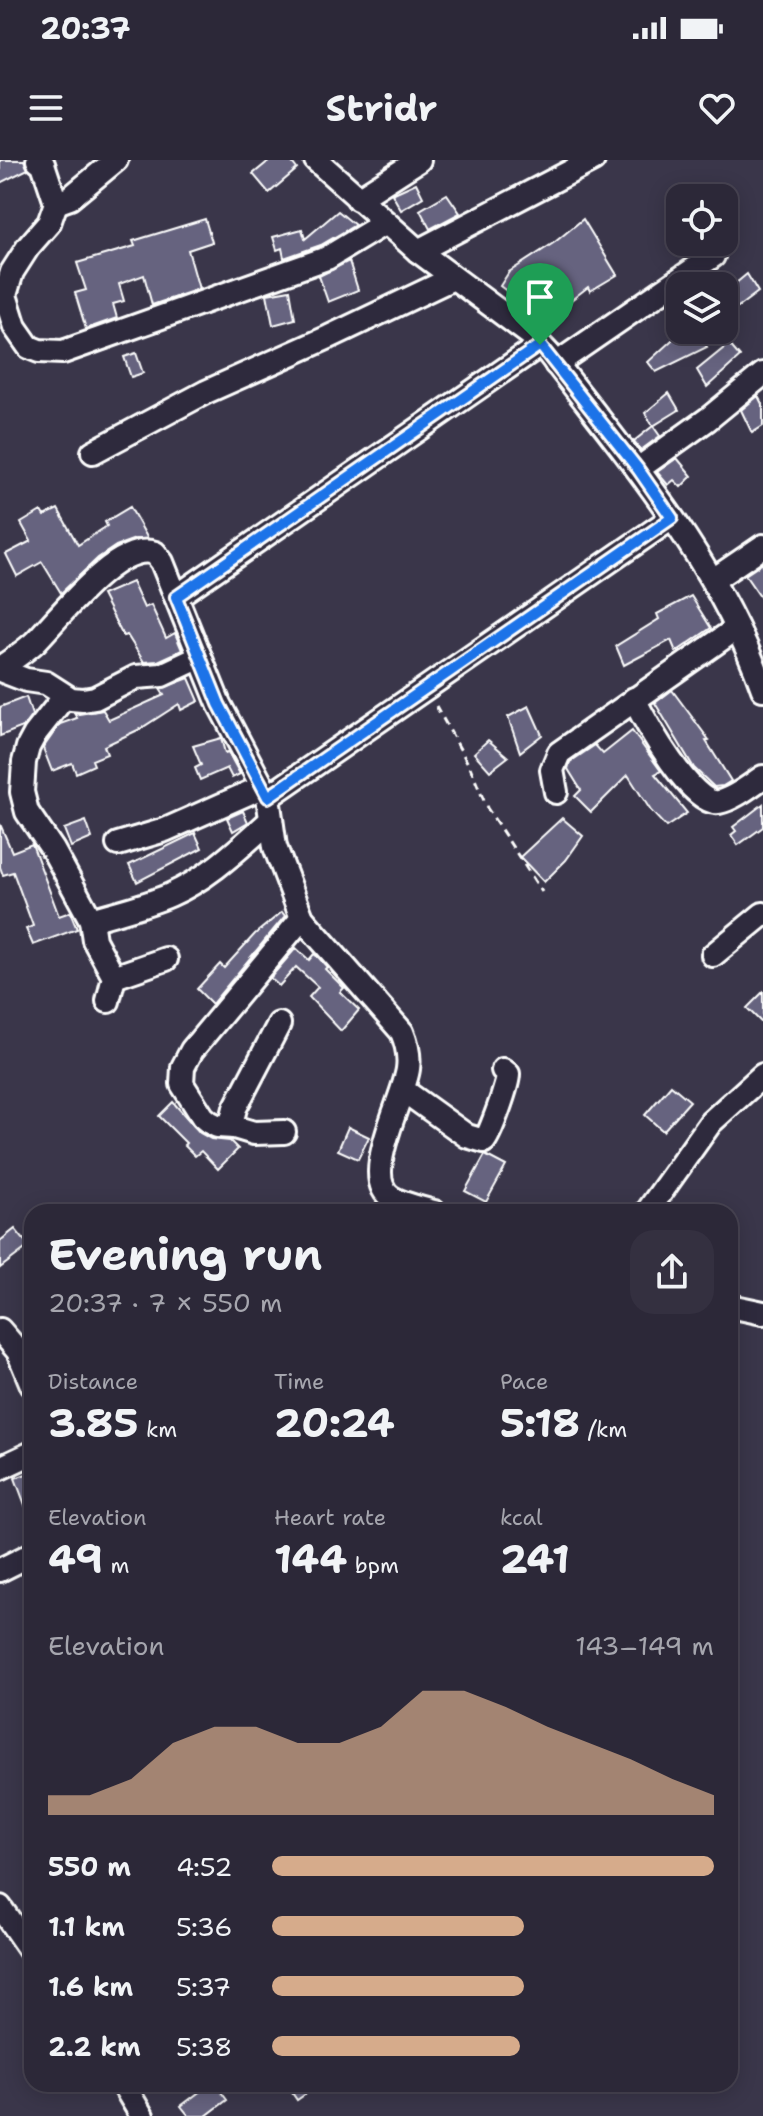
<!DOCTYPE html>
<meta charset="utf-8">
<style>
:root{--surface:#2c2838;--page:#343040;--text:#f1f3f6;--muted:#a6a6ae;--line:#484453;--accent:#d6ab8b}
body{margin:0;font-family:"Shantell Sans",sans-serif;background:var(--page);color:var(--text);height:100vh;display:flex;flex-direction:column;font-size:30px;white-space:nowrap}
*{box-sizing:border-box;margin:0}
p{font-size:26px;color:var(--muted)}
.icon{flex:none;width:44px;height:44px;fill:none;stroke:currentColor;stroke-width:2;stroke-linecap:round;stroke-linejoin:round}
.map{position:relative;flex:1;overflow:hidden}
.sheet{position:absolute;left:24px;top:1044px;width:714px;height:888px;display:flex;flex-direction:column;background:var(--surface);border-radius:24px;box-shadow:0 4px 20px #0003,0 0 0 2px var(--line)}
.sheet>*{flex:none}
.fabs{position:absolute;left:666px;top:24px;display:grid;gap:16px}
.fabs a{display:grid;place-items:center;width:72px;height:72px;border-radius:16px;background:var(--surface);box-shadow:0 4px 20px #0003,0 0 0 2px var(--line);font-size:40px}
.pin{position:absolute;display:grid;place-items:center;width:68px;height:68px;color:#fff;margin:-82px -34px;border-radius:50% 50% 50% 0;rotate:-45deg;box-shadow:0 0 8px #0007}
.pin .icon{rotate:45deg}
.round{display:grid;place-items:center;flex:none;width:84px;height:84px;border-radius:24px;background:var(--page)}
.summary{display:flex;align-items:center;justify-content:space-between;height:136px;padding:0 24px}
h1{font-size:44px;font-weight:700;line-height:60px}
.figures{display:grid;grid-template-columns:repeat(3,1fr);gap:12px;height:136px;padding:8px 24px}
.figures div{display:grid;align-content:center}
.figures b{font-size:40px;font-weight:700}
.figures small{font-size:22px;font-weight:400}
.figures p{font-size:22px}
.chart{height:224px;padding:16px 24px}
.chart p{display:flex;justify-content:space-between}
.chart svg{width:100%;height:144px;margin-top:8px;fill:var(--accent);opacity:.7}
ul{padding:0 24px;list-style:none;font-size:26px}
li{display:grid;grid-template-columns:128px 96px 1fr;align-items:center;height:60px}
li i{height:20px;border-radius:10px;background:var(--accent)}
.status{display:flex;justify-content:space-between;align-items:center;height:56px;padding:0 40px;background:var(--surface);direction:ltr}
.status svg{height:22px;fill:currentColor}
header{display:flex;justify-content:space-between;align-items:center;height:104px;padding:0 24px;background:var(--surface);font-size:36px;font-weight:700}
.map>svg:first-child{display:block}
.building{fill:#66647f;stroke:#fff;stroke-width:2}
.lines{fill:none;stroke-linecap:round;stroke-linejoin:round}
.minor-casing{stroke:#fff;stroke-width:28}
.path{stroke:#fff;stroke-width:3;stroke-dasharray:8 6;stroke-linecap:butt}
.minor{stroke:#2f2a3d;stroke-width:22}
.route-casing{stroke:#fff;stroke-width:16}
.route{stroke:#1a73e8;stroke-width:10}
</style>
<div class="status"><b>20:37</b><svg viewBox="0 0 49 12"><path d="M0 12V9h3v3zM5 12V6h3v6zM10 12V3h3v9zM15 12V0h3v12zM26 1h20v11H26zM47 4h2v5h-2z"/></svg></div>
<header><svg class="icon" aria-label="menu" viewBox="0 0 24 24"><path d="M4 6h16M4 12h16M4 18h16"/></svg>Stridr<svg class="icon" aria-label="heart" viewBox="0 0 24 24"><path d="M12 20l-8-8c-3-5 5-10 8-4 3-6 11-1 8 4z"/></svg></header>
<div class="map">
<svg width="763" height="1956" viewBox="0 0 763 1956">
<rect width="100%" height="100%" fill="#3a364a"/>
<filter id="ink" filterUnits="userSpaceOnUse"><feTurbulence type="fractalNoise" baseFrequency=".0125" numOctaves="2"/><feDisplacementMap in="SourceGraphic" scale="16" xChannelSelector="R" yChannelSelector="G"/><feConvolveMatrix kernelMatrix="1 2 1 2 8 2 1 2 1" color-interpolation-filters="sRGB"/></filter>
<g filter="url(#ink)">
<!-- building -->
<g class="building">
<polygon points="0,0 24,0 28,9 0,23"/>
<polygon points="270,0 290,0 297,9 269,33 253,14"/>
<polygon points="416,23 423,37 401,50 392,34"/>
<polygon points="447,34 460,53 430,69 420,50"/>
<polygon points="338,51 355,65 321,85 284,98 282,88 277,90 273,77 302,69 305,79"/>
<polygon points="205,59 212,82 188,90 199,129 152,145 144,115 119,124 124,141 113,144 117,158 86,169 75,133 86,130 77,103 135,86 133,81"/>
<polygon points="583,59 617,115 590,131 588,127 543,162 524,118 513,136 500,126 509,112 555,82"/>
<polygon points="349,101 358,130 328,142 319,116"/>
<polygon points="747,114 758,132 730,153 724,143 724,133"/>
<polygon points="290,130 295,159 273,165 267,134"/>
<polygon points="683,170 694,170 707,187 656,212 648,202"/>
<polygon points="729,184 740,197 707,227 697,210"/>
<polygon points="136,193 143,213 131,217 124,197"/>
<polygon points="669,233 679,250 653,266 645,253"/>
<polygon points="758,236 763,246 763,266 752,273 741,250"/>
<polygon points="653,266 660,276 641,290 634,281"/>
<polygon points="677,298 692,316 681,327 674,320 668,325 657,312"/>
<polygon points="130,347 148,379 135,379 116,386 98,398 61,433 42,402 17,416 6,394 31,381 21,363 41,351 44,356 58,349 78,385 107,366 105,362"/>
<polygon points="763,403 763,441 745,415"/>
<polygon points="132,422 144,448 151,445 166,478 175,473 182,490 158,501 144,502 127,475 123,476 102,435"/>
<polygon points="691,436 711,468 676,492 671,480 624,505 616,486 659,459 657,454"/>
<polygon points="189,518 199,541 181,550 179,544 140,569 104,586 107,594 92,600 94,605 76,613 72,603 52,611 43,588 60,564 77,558 75,555 79,554 103,550 109,560 164,535 160,529"/>
<polygon points="672,530 709,580 706,581 731,621 723,626 714,627 694,608 655,543"/>
<polygon points="26,537 32,555 23,567 0,576 0,547"/>
<polygon points="529,546 542,575 520,592 508,557"/>
<polygon points="632,571 661,611 655,614 687,653 666,667 651,651 628,615 591,652 575,636 581,630 568,609 570,602 595,585 603,594"/>
<polygon points="221,578 225,593 228,592 240,614 232,618 227,608 200,620 195,608 201,605 193,586"/>
<polygon points="488,580 508,597 490,611 474,593"/>
<polygon points="763,644 763,667 738,685 731,675 736,671 733,667"/>
<polygon points="243,651 248,662 233,671 227,658"/>
<polygon points="562,658 583,676 566,700 544,722 520,697"/>
<polygon points="86,661 92,678 71,687 64,669"/>
<polygon points="0,664 12,692 32,684 59,756 70,752 77,769 33,785 26,769 33,766 13,712 3,715 0,707"/>
<polygon points="195,673 202,688 137,722 129,705"/>
<polygon points="282,752 285,756 212,844 197,829 220,804 224,808 255,774"/>
<polygon points="296,788 309,800 314,794 319,798 327,807 325,809 344,828 340,832 359,850 341,871 309,837 318,827 296,807 279,826 270,818"/>
<polygon points="763,832 763,864 747,848"/>
<polygon points="671,925 690,941 663,971 645,955"/>
<polygon points="173,942 200,973 211,979 230,981 238,989 218,1009 201,991 195,996 184,985 186,983 159,956"/>
<polygon points="348,967 369,977 358,999 338,990"/>
<polygon points="485,995 506,1006 486,1042 465,1031"/>
<polygon points="15,1069 29,1086 0,1108 0,1081"/>
<polygon points="32,1312 32,1360 31,1361 15,1318"/>
<polygon points="210,1924 215,1924 227,1940 206,1956 189,1956 181,1946"/>
<polygon points="286,1924 320,1924 297,1940"/>
</g>
<g class="lines">
<!-- minor casing -->
<g class="minor-casing">
<g id="minor">
<polyline points="38,0 43,4 56,43 49,63 28,87 12,112 5,135 15,167 29,187 39,191 63,192 327,98 385,63"/>
<path d="M316,0L418,91L531,175L549,194C630,300 718,402 763,529"/>
<polyline points="358,39 419,0"/>
<polyline points="56,43 70,38 116,0"/>
<polyline points="418,91 593,0"/>
<polyline points="556,204 713,96"/>
<polyline points="93,292 206,232 329,177 453,118"/>
<polyline points="638,309 708,259 763,214"/>
<polyline points="713,420 763,386"/>
<polyline points="176,437 540,185"/>
<path d="M0,508C12,500 24,492 35,482C59,458 118,380 155,393L162,402L219,544L268,637L275,687L302,758L402,872C407,884 410,895 408,909C404,939 359,1019 392,1038C404,1045 421,1048 434,1052"/>
<polyline points="0,510 26,520 46,523 71,539 83,540 95,538 136,517 162,515 200,497"/>
<polyline points="65,536 35,574 28,587 24,602 22,632 27,652 53,690 91,760 94,780 114,817 108,841"/>
<path d="M634,539C645,561 692,647 719,642C734,639 751,625 763,617"/>
<polyline points="556,632 552,610 559,593 737,468"/>
<polyline points="268,637 672,358"/>
<polyline points="118,684 165,670 262,627"/>
<path d="M91,760C117,752 145,746 170,735C209,718 239,688 271,660"/>
<polyline points="713,795 763,754"/>
<polyline points="114,817 166,799"/>
<polyline points="279,864 235,948 232,960 234,967 254,973 284,972"/>
<path d="M403,930L467,976L484,981C490,975 509,922 508,914L503,910"/>
<polyline points="234,967 217,966 209,962 203,957 182,924 183,907 192,890 302,758"/>
<polyline points="647,1052 711,962 763,915"/>
<polyline points="730,1146 763,1153"/>
<polyline points="0,1170 18,1191 32,1225"/>
<polyline points="0,1308 32,1293"/>
<polyline points="0,1410 32,1394"/>
<polyline points="0,1747 32,1793"/>
<polyline points="123,1924 142,1956"/>
</g>
</g>
<!-- path -->
<polyline class="path" points="436,546 470,607 487,648 542,732"/>
<!-- minor -->
<use href="#minor" class="minor"/>
</g>
</g>
<g class="lines" filter="url(#ink)">
<!-- route casing -->
<g class="route-casing">
<polygon id="route" points="540,185 638,309 672,358 268,637 219,544 176,437"/>
</g>
<!-- route -->
<use href="#route" class="route"/>
</g>
</svg>
<div class="fabs">
<a><svg class="icon" aria-label="locate" viewBox="0 0 24 24"><circle cx="12" cy="12" r="6"/><path d="M12 2v4M12 18v4M2 12h4M18 12h4"/></svg></a>
<a><svg class="icon" aria-label="layers" viewBox="0 0 24 24"><path d="M12 4l9 5-9 5-9-5zM3 14l9 5 9-5"/></svg></a>
</div>
<div class="pin" style="left:540px;top:185px;background:#1e9e55"><svg class="icon" aria-label="arrive" viewBox="0 0 24 24"><path d="M6 21V4h12l-3 4 3 4H6"/></svg></div>
<section class="sheet">
<div class="summary"><div><h1>Evening run</h1><p>20:37 · 7 × 550 m</p></div><a class="round"><svg class="icon" aria-label="share" viewBox="0 0 24 24"><path d="M12 15V3M7 8l5-5 5 5M5 13v7h14v-7"/></svg></a></div>
<div class="figures">
<div><p>Distance</p><b>3.85<small> km</small></b></div>
<div><p>Time</p><b>20:24</b></div>
<div><p>Pace</p><b>5:18<small> /km</small></b></div>
</div>
<div class="figures">
<div><p>Elevation</p><b>49<small> m</small></b></div>
<div><p>Heart rate</p><b>144<small> bpm</small></b></div>
<div><p>kcal</p><b>241</b></div>
</div>
<div class="chart"><p><span>Elevation</span>143–149 m</p>
<svg viewBox="0 0 160 44" preserveAspectRatio="none"><path d="M0 44V38L10 38L20 33L30 22L40 17L50 17L60 22L70 22L80 17L90 6L100 6L110 11L120 17L130 22L140 27L150 33L160 38V44z"/></svg>
</div>
<ul>
<li><b>550 m</b>4:52<i style="width:100%"></i></li>
<li><b>1.1 km</b>5:36<i style="width:57%"></i></li>
<li><b>1.6 km</b>5:37<i style="width:57%"></i></li>
<li><b>2.2 km</b>5:38<i style="width:56%"></i></li>
</ul>
</section>
</div>
